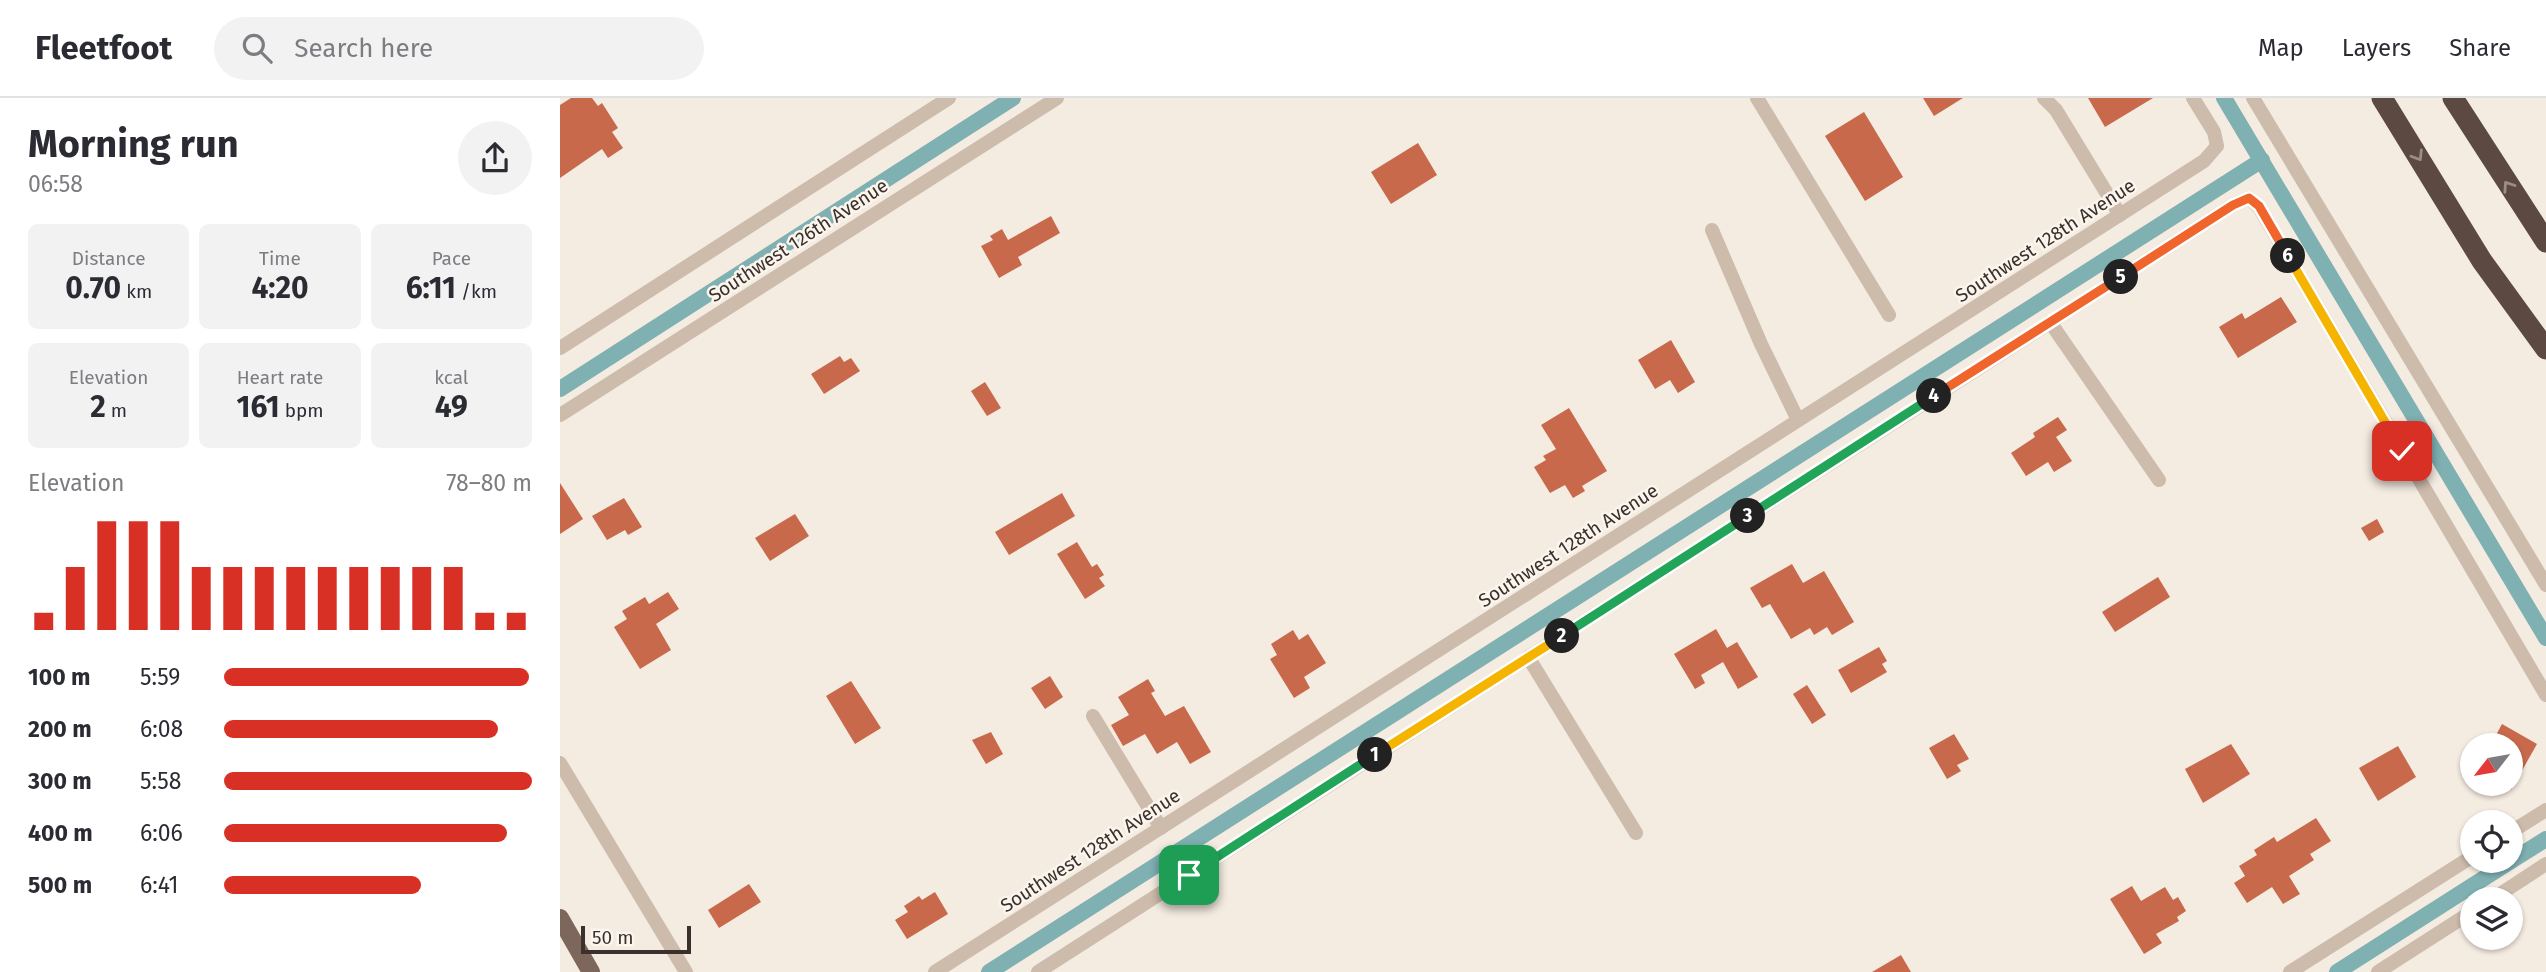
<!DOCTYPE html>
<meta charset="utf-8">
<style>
:root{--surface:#fff;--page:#f2f2f3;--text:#2b2b33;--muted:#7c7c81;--line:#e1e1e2;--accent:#d93025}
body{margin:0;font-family:"Fira Sans",sans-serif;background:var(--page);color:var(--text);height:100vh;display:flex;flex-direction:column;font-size:26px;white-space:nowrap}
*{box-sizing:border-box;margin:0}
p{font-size:23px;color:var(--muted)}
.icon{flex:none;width:38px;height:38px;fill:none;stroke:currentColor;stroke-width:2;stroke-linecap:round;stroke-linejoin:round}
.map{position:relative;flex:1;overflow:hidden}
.sheet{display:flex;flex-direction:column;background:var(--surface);width:560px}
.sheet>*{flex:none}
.needle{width:46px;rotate:239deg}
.buttons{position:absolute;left:1900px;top:635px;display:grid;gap:14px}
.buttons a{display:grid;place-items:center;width:63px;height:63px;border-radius:50%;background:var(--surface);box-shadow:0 2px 5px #0004;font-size:35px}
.scale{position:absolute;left:21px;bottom:18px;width:110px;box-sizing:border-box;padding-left:7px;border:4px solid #3b302b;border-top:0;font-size:19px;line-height:24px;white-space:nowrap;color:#3b302b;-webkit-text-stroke:5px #fbf5ee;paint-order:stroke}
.pin{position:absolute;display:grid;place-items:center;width:60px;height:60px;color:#fff;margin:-30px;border-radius:14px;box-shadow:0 4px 10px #0006}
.km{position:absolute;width:35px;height:35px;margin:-18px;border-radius:50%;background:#222;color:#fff;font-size:19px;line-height:35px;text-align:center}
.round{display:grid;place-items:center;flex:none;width:74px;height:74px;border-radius:37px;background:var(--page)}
.overview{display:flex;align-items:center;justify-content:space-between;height:119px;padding:0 28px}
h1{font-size:38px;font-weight:700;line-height:52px}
.metrics{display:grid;grid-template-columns:repeat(3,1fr);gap:10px;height:119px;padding:7px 28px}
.metrics div{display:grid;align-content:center;border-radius:10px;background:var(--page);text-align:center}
.metrics b{font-size:30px;font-weight:700}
.metrics small{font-size:19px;font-weight:400}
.metrics p{font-size:19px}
.chart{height:196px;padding:14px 28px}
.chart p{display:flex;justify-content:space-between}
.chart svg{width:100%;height:126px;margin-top:7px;stroke:var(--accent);stroke-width:6}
ul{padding:0 28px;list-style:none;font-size:23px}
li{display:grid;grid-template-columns:112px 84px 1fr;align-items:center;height:52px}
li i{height:18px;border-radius:9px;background:var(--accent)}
header{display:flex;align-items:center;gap:42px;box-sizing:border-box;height:98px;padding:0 35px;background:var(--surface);border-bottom:2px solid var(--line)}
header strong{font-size:33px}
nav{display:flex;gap:38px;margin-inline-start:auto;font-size:24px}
.search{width:490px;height:63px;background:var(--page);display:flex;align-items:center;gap:18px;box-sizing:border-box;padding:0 24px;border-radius:38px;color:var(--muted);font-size:26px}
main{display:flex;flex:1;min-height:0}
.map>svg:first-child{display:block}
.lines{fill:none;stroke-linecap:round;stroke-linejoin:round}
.canal{stroke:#7fb0b2;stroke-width:16}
.building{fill:#c8694b}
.minor{stroke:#cdbbac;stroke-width:14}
.major{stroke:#7d675c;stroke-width:18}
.highway{stroke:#5c4a42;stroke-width:21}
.oneway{stroke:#9c8e87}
.split-1-casing{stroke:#fff;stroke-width:14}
.split-2-casing{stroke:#fff;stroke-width:14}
.split-3-casing{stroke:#fff;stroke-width:14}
.split-4-casing{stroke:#fff;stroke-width:14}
.split-5-casing{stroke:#fff;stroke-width:14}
.split-6-casing{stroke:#fff;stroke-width:14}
.split-7-casing{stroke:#fff;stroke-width:14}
.split-1{stroke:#22a559;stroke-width:9}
.split-2{stroke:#f5b400;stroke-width:9}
.split-3{stroke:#22a559;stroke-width:9}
.split-4{stroke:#22a559;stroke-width:9}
.split-5{stroke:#f0652b;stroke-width:9}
.split-6{stroke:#f0652b;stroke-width:9}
.split-7{stroke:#f5b400;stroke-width:9}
.labels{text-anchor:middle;stroke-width:5;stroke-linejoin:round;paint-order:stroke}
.street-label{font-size:19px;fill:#3b302b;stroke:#fbf5ee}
</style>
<header>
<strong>Fleetfoot</strong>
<div class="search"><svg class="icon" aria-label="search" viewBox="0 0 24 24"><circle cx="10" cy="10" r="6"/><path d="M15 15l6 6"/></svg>Search here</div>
<nav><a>Map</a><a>Layers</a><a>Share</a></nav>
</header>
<main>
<section class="sheet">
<div class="overview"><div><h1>Morning run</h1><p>06:58</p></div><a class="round"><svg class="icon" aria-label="share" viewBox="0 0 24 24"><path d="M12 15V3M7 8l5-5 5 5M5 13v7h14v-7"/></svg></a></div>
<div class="metrics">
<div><p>Distance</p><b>0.70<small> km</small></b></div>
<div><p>Time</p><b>4:20</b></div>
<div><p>Pace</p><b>6:11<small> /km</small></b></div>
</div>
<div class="metrics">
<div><p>Elevation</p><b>2<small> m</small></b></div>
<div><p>Heart rate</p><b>161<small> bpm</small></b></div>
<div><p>kcal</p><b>49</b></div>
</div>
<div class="chart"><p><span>Elevation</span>78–80 m</p>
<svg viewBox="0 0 160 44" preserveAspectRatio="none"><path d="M5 44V38M15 44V22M25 44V6M35 44V6M45 44V6M55 44V22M65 44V22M75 44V22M85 44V22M95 44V22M105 44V22M115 44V22M125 44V22M135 44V22M145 44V38M155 44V38"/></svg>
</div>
<ul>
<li><b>100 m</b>5:59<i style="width:99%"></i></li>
<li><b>200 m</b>6:08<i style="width:89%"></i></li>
<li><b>300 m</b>5:58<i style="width:100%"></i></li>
<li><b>400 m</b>6:06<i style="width:92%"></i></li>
<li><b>500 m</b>6:41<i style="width:64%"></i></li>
</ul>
</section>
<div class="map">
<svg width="1986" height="874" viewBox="0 0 1986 874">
<rect width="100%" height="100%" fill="#f4ebe1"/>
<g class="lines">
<!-- canal -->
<g class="canal">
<polyline points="1664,0 1986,540"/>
<polyline points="0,291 453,0"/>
<polyline points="1951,763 1986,741"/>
<polyline points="429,874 1702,62"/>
<polyline points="1777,874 1951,763"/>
</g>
</g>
<!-- building -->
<g class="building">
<polygon points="11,0 32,0 38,8 42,5 58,30 52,34 63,50 48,60 42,51 0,80 0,7"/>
<polygon points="1363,0 1403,0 1374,18"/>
<polygon points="1528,0 1593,0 1545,29"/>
<polygon points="1304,14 1343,79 1305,103 1265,38"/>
<polygon points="858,45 877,77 831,106 811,74"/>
<polygon points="491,118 500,135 458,159 462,167 439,180 421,148 433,142 430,138 442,131 448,142"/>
<polygon points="1721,199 1737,224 1678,260 1659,229 1682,215 1685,221"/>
<polygon points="1111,242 1135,284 1118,295 1110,282 1095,291 1078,262"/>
<polygon points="280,258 284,264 291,260 300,273 264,296 251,276"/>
<polygon points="425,284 441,310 427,318 411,293"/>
<polygon points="1009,310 1047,373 1022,388 1025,393 1013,400 1005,387 990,395 974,369 986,362 983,358 996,351 981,327"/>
<polygon points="1498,319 1507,332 1496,339 1512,363 1494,374 1488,364 1466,378 1451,355 1475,339 1473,335"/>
<polygon points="0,385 23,421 0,436"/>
<polygon points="502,395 515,418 449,457 435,434"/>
<polygon points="64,400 82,429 68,437 65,432 47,442 32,418"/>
<polygon points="235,416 249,438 210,463 195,440"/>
<polygon points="1817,421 1824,434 1809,443 1801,430"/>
<polygon points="517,444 532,469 537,466 544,477 539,480 545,488 525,501 497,456"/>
<polygon points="1232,466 1243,485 1264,473 1294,524 1272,537 1267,529 1254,537 1250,530 1231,541 1210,506 1202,510 1190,490"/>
<polygon points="1598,479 1610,499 1555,534 1542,514"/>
<polygon points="108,494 119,511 96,526 111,552 80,571 54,529 67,521 62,513 85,499 89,506"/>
<polygon points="1156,531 1167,550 1177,544 1198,579 1178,591 1163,564 1141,577 1145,585 1135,591 1114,556"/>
<polygon points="733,532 739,542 748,536 766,565 744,579 750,590 734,600 710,561 717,557 711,546"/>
<polygon points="1319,549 1327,563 1322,566 1327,574 1291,595 1278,572"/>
<polygon points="490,578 503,599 485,611 471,590"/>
<polygon points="588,581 595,593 591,595 605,618 624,608 651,654 630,666 617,644 597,656 585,636 563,648 551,627 569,617 558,599"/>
<polygon points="291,583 321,630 295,646 266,598"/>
<polygon points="1247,587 1266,617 1252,626 1233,596"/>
<polygon points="1942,626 1977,646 1951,692 1951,648 1930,648"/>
<polygon points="431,634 443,656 426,666 412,642"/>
<polygon points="1394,636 1409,661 1397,667 1401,673 1387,681 1369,650"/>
<polygon points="1671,646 1690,676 1643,705 1625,671"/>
<polygon points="1838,648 1856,679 1818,703 1799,670"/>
<polygon points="1756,720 1771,743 1750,756 1754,762 1729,778 1740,796 1723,806 1712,789 1687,805 1674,785 1685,778 1679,768 1697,757 1694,752 1714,739 1717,744"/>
<polygon points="189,786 201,804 159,830 148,812"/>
<polygon points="1572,788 1581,803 1605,789 1613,802 1618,799 1626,813 1617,819 1619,823 1596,836 1602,845 1584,856 1550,801"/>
<polygon points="375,794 388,816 347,841 335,822 348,814 344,808 359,798 362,802"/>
<polygon points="1341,857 1351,874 1312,874"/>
</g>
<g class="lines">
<!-- minor -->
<g class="minor">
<polyline points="1197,0 1329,217"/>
<polyline points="1484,0 1496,12 1560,117"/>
<polyline points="1693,0 1986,487"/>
<polyline points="1152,132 1201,246 1238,322"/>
<polyline points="1490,224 1599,382"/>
<polyline points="0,250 389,0"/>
<polyline points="0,317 497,0"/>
<polyline points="968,559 1076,735"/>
<polyline points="533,618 601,730"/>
<polyline points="0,665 126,874"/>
<polyline points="1951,734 1986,712"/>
<polyline points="1931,802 1986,766"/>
<polyline points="375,874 1644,63 1657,48 1654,34 1633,0"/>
<polyline points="478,874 1673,107 1689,100 1699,109 1986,597"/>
<polyline points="1730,874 1913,758"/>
<polyline points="1818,874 1913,813"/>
</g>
<!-- major -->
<polyline class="major" points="0,820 31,874"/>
<!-- highway -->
<g class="highway">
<polyline points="1822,0 1922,163 1986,251"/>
<polyline points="1893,0 1986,144"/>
</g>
</g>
<!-- one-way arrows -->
<defs><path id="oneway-chevron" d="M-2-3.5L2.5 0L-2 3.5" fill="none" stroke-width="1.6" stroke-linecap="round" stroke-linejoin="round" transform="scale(1.75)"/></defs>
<g class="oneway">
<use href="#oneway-chevron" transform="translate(1858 58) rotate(58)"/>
<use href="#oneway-chevron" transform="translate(1948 88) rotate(-124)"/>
</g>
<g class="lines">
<!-- split-1 casing -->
<g class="split-1-casing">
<polyline id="split-1" points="629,777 815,657"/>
</g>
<!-- split-2 casing -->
<g class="split-2-casing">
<polyline id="split-2" points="815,657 1002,538"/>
</g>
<!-- split-3 casing -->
<g class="split-3-casing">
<polyline id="split-3" points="1002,538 1188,418"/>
</g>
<!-- split-4 casing -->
<g class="split-4-casing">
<polyline id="split-4" points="1188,418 1374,298"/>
</g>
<!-- split-5 casing -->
<g class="split-5-casing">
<polyline id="split-5" points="1374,298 1561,179"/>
</g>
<!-- split-6 casing -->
<g class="split-6-casing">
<polyline id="split-6" points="1561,179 1673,107 1689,100 1699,108 1728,158"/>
</g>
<!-- split-7 casing -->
<g class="split-7-casing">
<polyline id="split-7" points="1728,158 1842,353"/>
</g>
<!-- split-1 -->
<use href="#split-1" class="split-1"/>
<!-- split-2 -->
<use href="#split-2" class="split-2"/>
<!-- split-3 -->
<use href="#split-3" class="split-3"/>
<!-- split-4 -->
<use href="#split-4" class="split-4"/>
<!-- split-5 -->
<use href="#split-5" class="split-5"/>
<!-- split-6 -->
<use href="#split-6" class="split-6"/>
<!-- split-7 -->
<use href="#split-7" class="split-7"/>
</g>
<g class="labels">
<!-- street labels -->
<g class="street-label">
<text transform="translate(238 142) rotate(-33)" y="7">Southwest 126th Avenue</text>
<text transform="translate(1485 142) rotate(-33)" y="7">Southwest 128th Avenue</text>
<text transform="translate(1008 447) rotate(-33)" y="7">Southwest 128th Avenue</text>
<text transform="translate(530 752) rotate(-33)" y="7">Southwest 128th Avenue</text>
</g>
</g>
</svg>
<div class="buttons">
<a><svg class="needle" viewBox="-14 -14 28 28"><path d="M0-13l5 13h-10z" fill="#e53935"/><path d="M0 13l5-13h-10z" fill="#7c7c81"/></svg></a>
<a><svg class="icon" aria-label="locate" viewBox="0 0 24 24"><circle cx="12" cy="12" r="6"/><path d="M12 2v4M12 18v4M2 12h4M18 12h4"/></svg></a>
<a><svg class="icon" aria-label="layers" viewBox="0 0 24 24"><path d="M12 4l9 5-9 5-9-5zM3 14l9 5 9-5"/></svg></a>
</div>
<div class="scale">50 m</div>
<div class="pin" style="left:629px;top:777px;background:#1e9e55"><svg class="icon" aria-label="arrive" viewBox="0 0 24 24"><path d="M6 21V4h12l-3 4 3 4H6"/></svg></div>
<div class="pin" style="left:1842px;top:353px;background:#d93025"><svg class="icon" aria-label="check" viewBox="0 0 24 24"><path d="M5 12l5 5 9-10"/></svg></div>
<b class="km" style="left:815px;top:657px">1</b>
<b class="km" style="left:1002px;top:538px">2</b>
<b class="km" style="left:1188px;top:418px">3</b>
<b class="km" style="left:1374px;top:298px">4</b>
<b class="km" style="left:1561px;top:179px">5</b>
<b class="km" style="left:1728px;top:158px">6</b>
</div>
</main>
